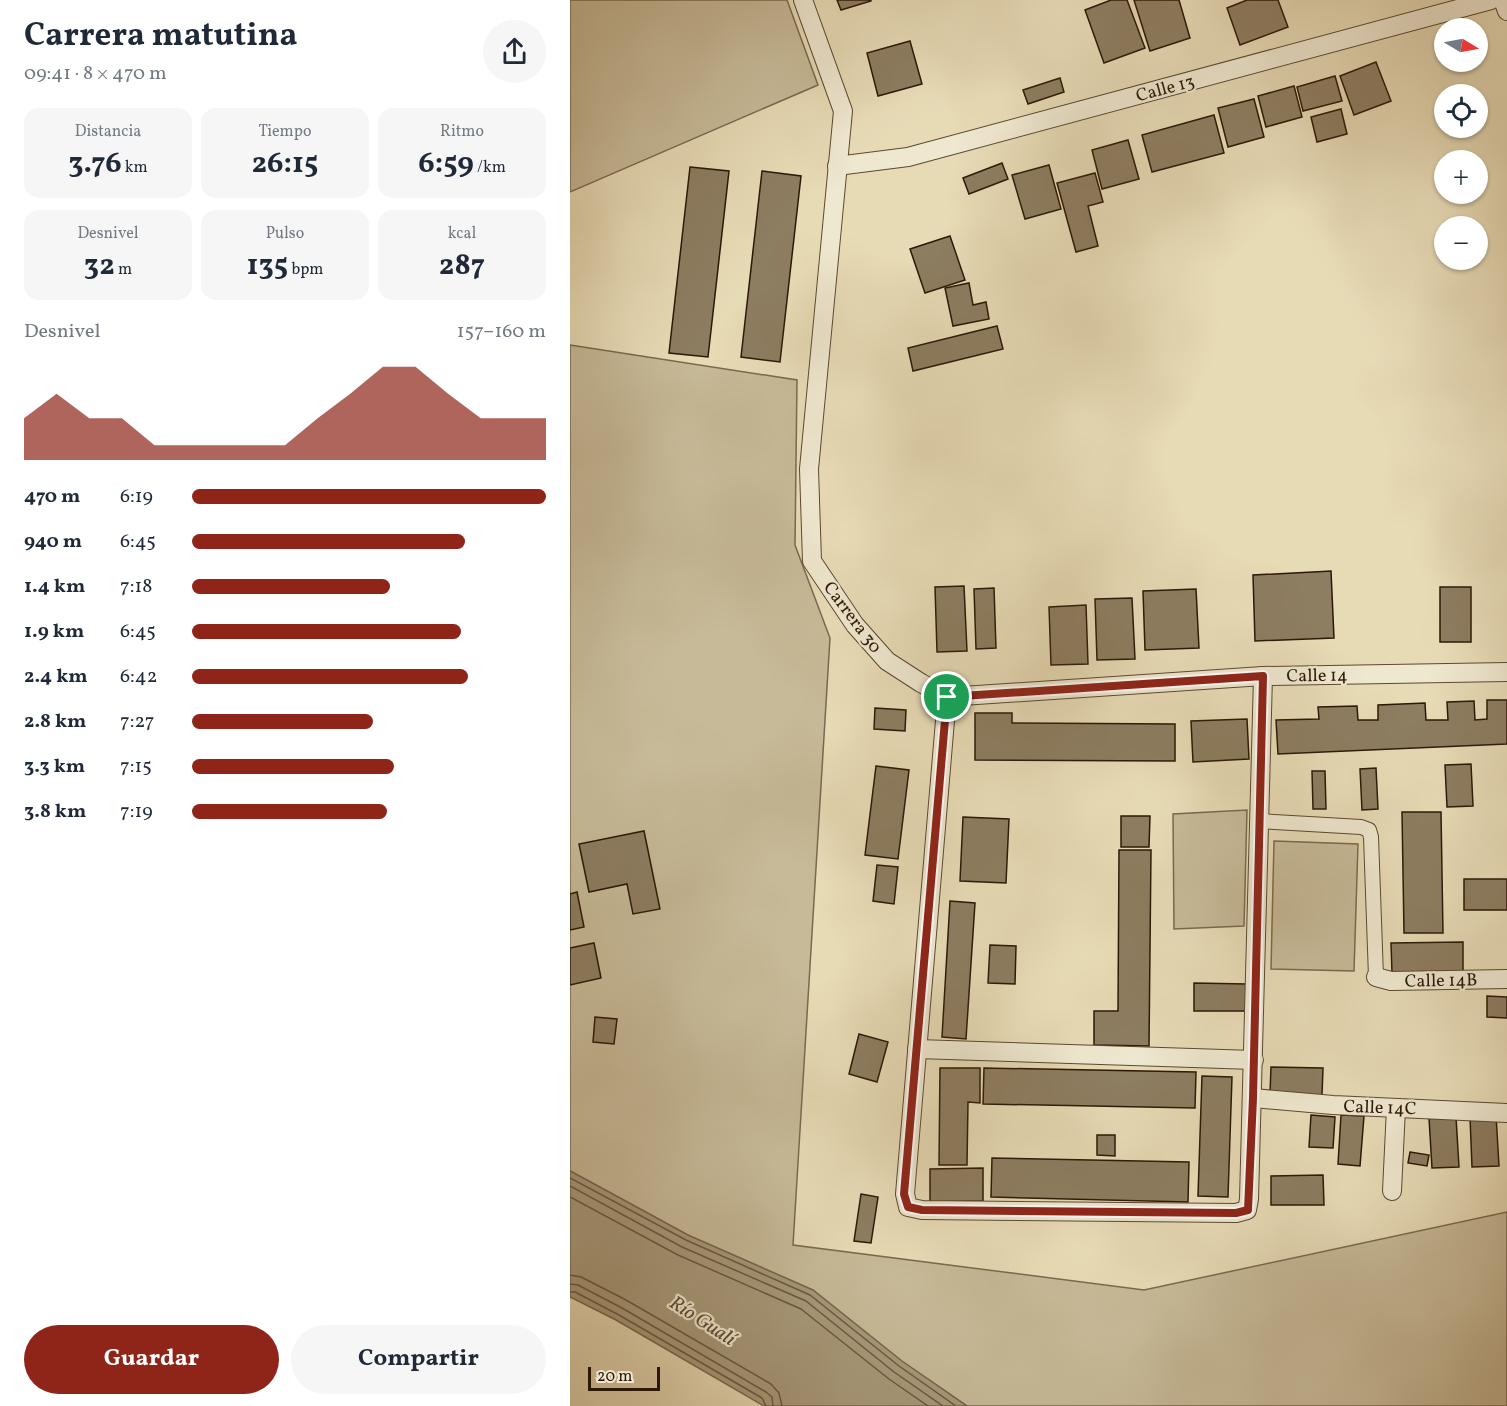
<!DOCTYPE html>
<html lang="es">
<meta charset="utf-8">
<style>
:root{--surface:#fff;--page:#f6f6f7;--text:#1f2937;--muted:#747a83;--accent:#8f2418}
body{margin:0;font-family:Vollkorn,serif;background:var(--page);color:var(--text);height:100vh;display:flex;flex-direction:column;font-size:22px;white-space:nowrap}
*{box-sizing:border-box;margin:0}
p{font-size:20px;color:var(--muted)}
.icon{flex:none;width:33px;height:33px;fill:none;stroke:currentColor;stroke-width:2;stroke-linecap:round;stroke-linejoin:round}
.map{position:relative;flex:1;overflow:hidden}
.panel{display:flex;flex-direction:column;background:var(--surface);width:570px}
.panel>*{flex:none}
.needle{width:39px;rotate:100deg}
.tools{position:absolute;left:864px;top:18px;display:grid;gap:12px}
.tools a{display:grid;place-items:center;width:54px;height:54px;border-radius:50%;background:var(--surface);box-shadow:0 2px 4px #0004;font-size:30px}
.scale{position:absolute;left:18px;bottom:15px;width:72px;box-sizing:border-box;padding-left:6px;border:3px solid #2c1805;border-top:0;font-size:16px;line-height:21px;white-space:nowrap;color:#2c1805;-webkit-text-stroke:4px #efe8d0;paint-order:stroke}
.pin{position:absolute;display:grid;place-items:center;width:51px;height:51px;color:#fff;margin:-26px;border:3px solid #fff;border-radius:50%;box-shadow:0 2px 6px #0007}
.round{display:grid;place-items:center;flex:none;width:63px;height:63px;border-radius:32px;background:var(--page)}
.headline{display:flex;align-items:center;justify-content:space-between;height:102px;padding:0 24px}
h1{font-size:33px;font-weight:700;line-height:45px}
.figures{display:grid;grid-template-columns:repeat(3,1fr);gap:9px;height:102px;padding:6px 24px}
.figures div{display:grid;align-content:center;border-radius:15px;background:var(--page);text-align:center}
.figures b{font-size:30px;font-weight:700}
.figures small{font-size:16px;font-weight:400}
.figures p{font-size:16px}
.chart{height:168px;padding:12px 24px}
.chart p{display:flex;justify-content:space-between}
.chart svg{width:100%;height:108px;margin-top:6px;fill:var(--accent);opacity:.7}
.primary-button{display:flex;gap:12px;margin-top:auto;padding:12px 24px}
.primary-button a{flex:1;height:69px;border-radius:36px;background:var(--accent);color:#fff;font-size:24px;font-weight:700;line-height:69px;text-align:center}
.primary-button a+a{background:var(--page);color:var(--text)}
ul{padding:0 24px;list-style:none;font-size:20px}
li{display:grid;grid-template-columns:96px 72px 1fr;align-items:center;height:45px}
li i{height:15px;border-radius:8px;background:var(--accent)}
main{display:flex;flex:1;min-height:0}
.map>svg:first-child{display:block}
.green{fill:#c7ba98;stroke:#7a694e;stroke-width:1.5}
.water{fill:#a7997a;stroke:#76654b;stroke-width:1.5}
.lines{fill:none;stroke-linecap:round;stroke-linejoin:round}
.shore{stroke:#6a5840;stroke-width:1.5}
.building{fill:#8d7d61;stroke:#2c1805;stroke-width:1.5}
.pedestrian-casing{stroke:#5b4931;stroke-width:16}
.minor-casing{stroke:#5b4931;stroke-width:20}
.pedestrian{stroke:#efe8d0;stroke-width:14}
.minor{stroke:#efe8d0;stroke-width:18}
.route-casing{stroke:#fff;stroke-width:12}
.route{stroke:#8f2418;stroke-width:8}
.labels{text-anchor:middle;stroke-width:4.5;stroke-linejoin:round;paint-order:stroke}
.street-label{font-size:18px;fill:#2c1805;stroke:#efe8d0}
.water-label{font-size:20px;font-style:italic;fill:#5d4c34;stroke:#efe8d0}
</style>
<main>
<section class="panel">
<div class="headline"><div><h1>Carrera matutina</h1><p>09:41 · 8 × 470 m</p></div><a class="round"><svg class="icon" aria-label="share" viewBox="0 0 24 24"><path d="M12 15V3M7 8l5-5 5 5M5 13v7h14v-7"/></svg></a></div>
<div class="figures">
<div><p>Distancia</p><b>3.76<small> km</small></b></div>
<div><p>Tiempo</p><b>26:15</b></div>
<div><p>Ritmo</p><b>6:59<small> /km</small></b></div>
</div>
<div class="figures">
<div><p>Desnivel</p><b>32<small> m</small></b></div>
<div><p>Pulso</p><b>135<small> bpm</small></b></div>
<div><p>kcal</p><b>287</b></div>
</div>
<div class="chart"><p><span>Desnivel</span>157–160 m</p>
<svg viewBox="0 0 160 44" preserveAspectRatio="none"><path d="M0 44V27L10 17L20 27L30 27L40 38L50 38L60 38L70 38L80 38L90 27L100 17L110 6L120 6L130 17L140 27L150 27L160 27V44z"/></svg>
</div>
<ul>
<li><b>470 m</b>6:19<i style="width:100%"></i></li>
<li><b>940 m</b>6:45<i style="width:77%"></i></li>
<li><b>1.4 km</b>7:18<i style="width:56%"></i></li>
<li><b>1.9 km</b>6:45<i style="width:76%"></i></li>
<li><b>2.4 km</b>6:42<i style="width:78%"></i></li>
<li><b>2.8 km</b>7:27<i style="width:51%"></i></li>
<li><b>3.3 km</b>7:15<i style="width:57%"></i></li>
<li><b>3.8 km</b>7:19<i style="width:55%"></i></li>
</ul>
<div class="primary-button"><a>Guardar</a><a>Compartir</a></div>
</section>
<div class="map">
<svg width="937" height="1406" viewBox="0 0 937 1406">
<rect width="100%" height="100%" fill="#e7dbb6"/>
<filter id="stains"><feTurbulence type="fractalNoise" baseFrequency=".00333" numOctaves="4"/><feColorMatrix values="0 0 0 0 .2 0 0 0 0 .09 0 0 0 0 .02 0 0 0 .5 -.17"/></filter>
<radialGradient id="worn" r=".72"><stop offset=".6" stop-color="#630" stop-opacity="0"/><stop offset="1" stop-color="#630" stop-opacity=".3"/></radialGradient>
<!-- green -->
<g class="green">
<polygon points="0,0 217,0 248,85 0,192"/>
<path d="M0,345L227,380L225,545L260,638L223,1245L574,1290L937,1212V1406H397C271,1318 135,1244 0,1171Z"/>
<polygon points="677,810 674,926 604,929 603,814"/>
<polygon points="704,841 788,844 784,971 701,969"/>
</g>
<!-- water -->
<polygon class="water" points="0,1171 118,1235 243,1290 332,1361 397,1406 194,1406 46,1320 0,1297"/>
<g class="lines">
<!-- shore -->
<g class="shore">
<polyline points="0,1178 116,1240 240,1295 329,1366 386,1406"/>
<polyline points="0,1186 112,1247 236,1301 324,1372 373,1406"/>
<polyline points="0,1197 108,1255 231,1309 319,1379 358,1406"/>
<polyline points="0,1275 11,1277 56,1300 201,1384 209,1393 212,1406"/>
<polyline points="0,1284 8,1285 52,1308 196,1392 202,1397 203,1406"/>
<polyline points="0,1292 5,1292 49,1315 192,1398 196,1406"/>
</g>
</g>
<!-- building -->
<g class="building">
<polygon points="267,0 301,0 301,1 271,10"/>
<polygon points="541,0 557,0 575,48 534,63 515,10"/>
<polygon points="564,0 609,0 620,38 580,51"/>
<polygon points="677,0 708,0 718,27 670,45 657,8"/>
<polygon points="340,41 352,84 308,96 297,53"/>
<polygon points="806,62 821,101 784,115 770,76"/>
<polygon points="765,76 772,101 733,111 727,87"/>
<polygon points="490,78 494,92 458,104 453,90"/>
<polygon points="724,86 732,117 696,127 688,96"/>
<polygon points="684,99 694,137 658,147 648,108"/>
<polygon points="771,109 777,134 747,142 741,117"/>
<polygon points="644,115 654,153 582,172 572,135"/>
<polygon points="558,140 569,179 532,189 522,150"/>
<polygon points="432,163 438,179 399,194 393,178"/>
<polygon points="479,165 491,209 455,219 442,175"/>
<polygon points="120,167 159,171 138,357 99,353"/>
<polygon points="192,171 231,176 210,362 171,357"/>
<polygon points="525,173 533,202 518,206 528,246 506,252 487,183"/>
<polygon points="380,236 395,280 355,293 340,249"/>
<polygon points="399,283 403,305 416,302 419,319 383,326 375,288"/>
<polygon points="427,326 433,349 343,371 338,348"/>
<polygon points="761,571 764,638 685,641 683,575"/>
<polygon points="394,586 397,651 367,652 365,587"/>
<rect x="870" y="587" width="31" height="55"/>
<polygon points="424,588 426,648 406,649 404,589"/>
<polygon points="626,589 629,648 575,650 573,591"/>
<polygon points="562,598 565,659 527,660 525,599"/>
<polygon points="516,605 518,664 481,665 479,607"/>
<polygon points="917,700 937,700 937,744 708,754 706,720 749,719 748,707 787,706 788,720 808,720 808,705 855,703 856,720 878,720 877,702 904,701 905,720 917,719"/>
<polygon points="305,708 336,710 335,731 304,729"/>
<polygon points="405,713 442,713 442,723 605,724 605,761 405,760"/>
<polygon points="677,719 679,759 623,762 621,721"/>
<polygon points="901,764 903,806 877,807 875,765"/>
<polygon points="306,766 339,770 328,859 295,855"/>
<polygon points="806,768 808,809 792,810 790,769"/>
<polygon points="742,771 755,771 756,809 743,809"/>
<polygon points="832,812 871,812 873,933 834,933"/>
<polygon points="551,816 580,816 579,847 551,847"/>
<polygon points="393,817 439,819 436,883 390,881"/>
<polygon points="74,831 90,909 63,914 57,884 19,892 9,844"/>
<polygon points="549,850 581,850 579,1046 524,1045 524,1011 548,1011"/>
<polygon points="307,865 328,867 324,904 303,901"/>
<rect x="894" y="879" width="43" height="31"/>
<polygon points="7,892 14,927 0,930 0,894"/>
<polygon points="380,901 405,903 396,1039 372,1037"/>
<polygon points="893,942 893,971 822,973 821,943"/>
<polygon points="24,943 31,978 0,985 0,948"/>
<polygon points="420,945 446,946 445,984 418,983"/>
<polygon points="624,983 677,984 676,1011 624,1011"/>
<polygon points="917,996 937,997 937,1018 917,1017"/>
<polygon points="25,1017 47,1019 44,1044 23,1042"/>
<polygon points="289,1034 318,1042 307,1082 279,1074"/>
<polygon points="701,1067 753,1068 752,1095 700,1094"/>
<polygon points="370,1068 410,1068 410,1103 398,1102 397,1165 369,1165"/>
<polygon points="414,1068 626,1072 625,1108 413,1104"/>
<polygon points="632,1076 662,1077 658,1197 628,1196"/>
<polygon points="741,1115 765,1117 763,1148 739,1147"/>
<polygon points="771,1115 794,1116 790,1166 768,1164"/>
<polygon points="926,1115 929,1166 902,1167 900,1117"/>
<polygon points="886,1117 889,1167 862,1168 859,1118"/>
<polygon points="527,1135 545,1135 545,1156 527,1155"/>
<polygon points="840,1152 859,1155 857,1166 838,1163"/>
<polygon points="422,1158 619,1162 618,1202 421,1197"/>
<polygon points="413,1168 413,1201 360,1202 360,1169"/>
<polygon points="753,1175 754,1205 701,1205 701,1176"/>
<polygon points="291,1194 308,1197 301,1243 284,1241"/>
</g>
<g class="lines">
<!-- pedestrian casing -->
<g class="pedestrian-casing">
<polyline id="pedestrian" points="689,821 791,827 799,830 801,837 806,977"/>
</g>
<!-- minor casing -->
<g class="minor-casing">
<g id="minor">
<polyline points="233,0 273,111 239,469 242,561 285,625 317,661 351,683 377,697"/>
<polyline points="933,0 937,11"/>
<polyline points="267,166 338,157 921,0"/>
<polyline points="377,697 335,1194 338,1207 352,1210 666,1213 677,1210 679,1199 693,676"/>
<polyline points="377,697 693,676 937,672"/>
<polyline points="806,977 821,981 937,979"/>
<polyline points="347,1049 684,1060"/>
<polyline points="683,1098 763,1105 937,1113"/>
<polyline points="822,1191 826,1108"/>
</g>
</g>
<!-- pedestrian -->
<use href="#pedestrian" class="pedestrian"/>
<!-- minor -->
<use href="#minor" class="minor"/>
</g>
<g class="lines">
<!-- route casing -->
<g class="route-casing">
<polygon id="route" points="693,676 683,1098 678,1210 666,1213 352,1210 338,1207 334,1194 377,697"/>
</g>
<!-- route -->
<use href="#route" class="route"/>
</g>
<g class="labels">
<!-- street labels -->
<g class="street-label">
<text transform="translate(595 88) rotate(-15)" y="6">Calle 13</text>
<text transform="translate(283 617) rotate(53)" y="6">Carrera 30</text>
<text transform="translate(747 675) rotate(-1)" y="6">Calle 14</text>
<text transform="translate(871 980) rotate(-1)" y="6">Calle 14B</text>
<text transform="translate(810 1107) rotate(2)" y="6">Calle 14C</text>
</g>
<!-- water labels -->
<g class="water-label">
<text transform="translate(133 1320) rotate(33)" y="7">Río Gualí</text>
</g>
</g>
<rect width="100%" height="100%" filter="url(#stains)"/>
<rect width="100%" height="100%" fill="url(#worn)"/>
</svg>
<div class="tools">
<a><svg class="needle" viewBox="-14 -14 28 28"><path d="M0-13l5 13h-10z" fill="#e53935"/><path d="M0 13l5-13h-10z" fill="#747a83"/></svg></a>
<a><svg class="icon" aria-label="locate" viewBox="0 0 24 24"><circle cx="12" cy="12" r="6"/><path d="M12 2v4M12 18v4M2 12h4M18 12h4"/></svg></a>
<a>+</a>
<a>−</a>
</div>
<div class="scale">20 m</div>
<div class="pin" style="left:377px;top:697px;background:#1e9e55"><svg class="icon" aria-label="arrive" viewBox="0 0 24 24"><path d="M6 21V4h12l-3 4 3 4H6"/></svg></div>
</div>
</main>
